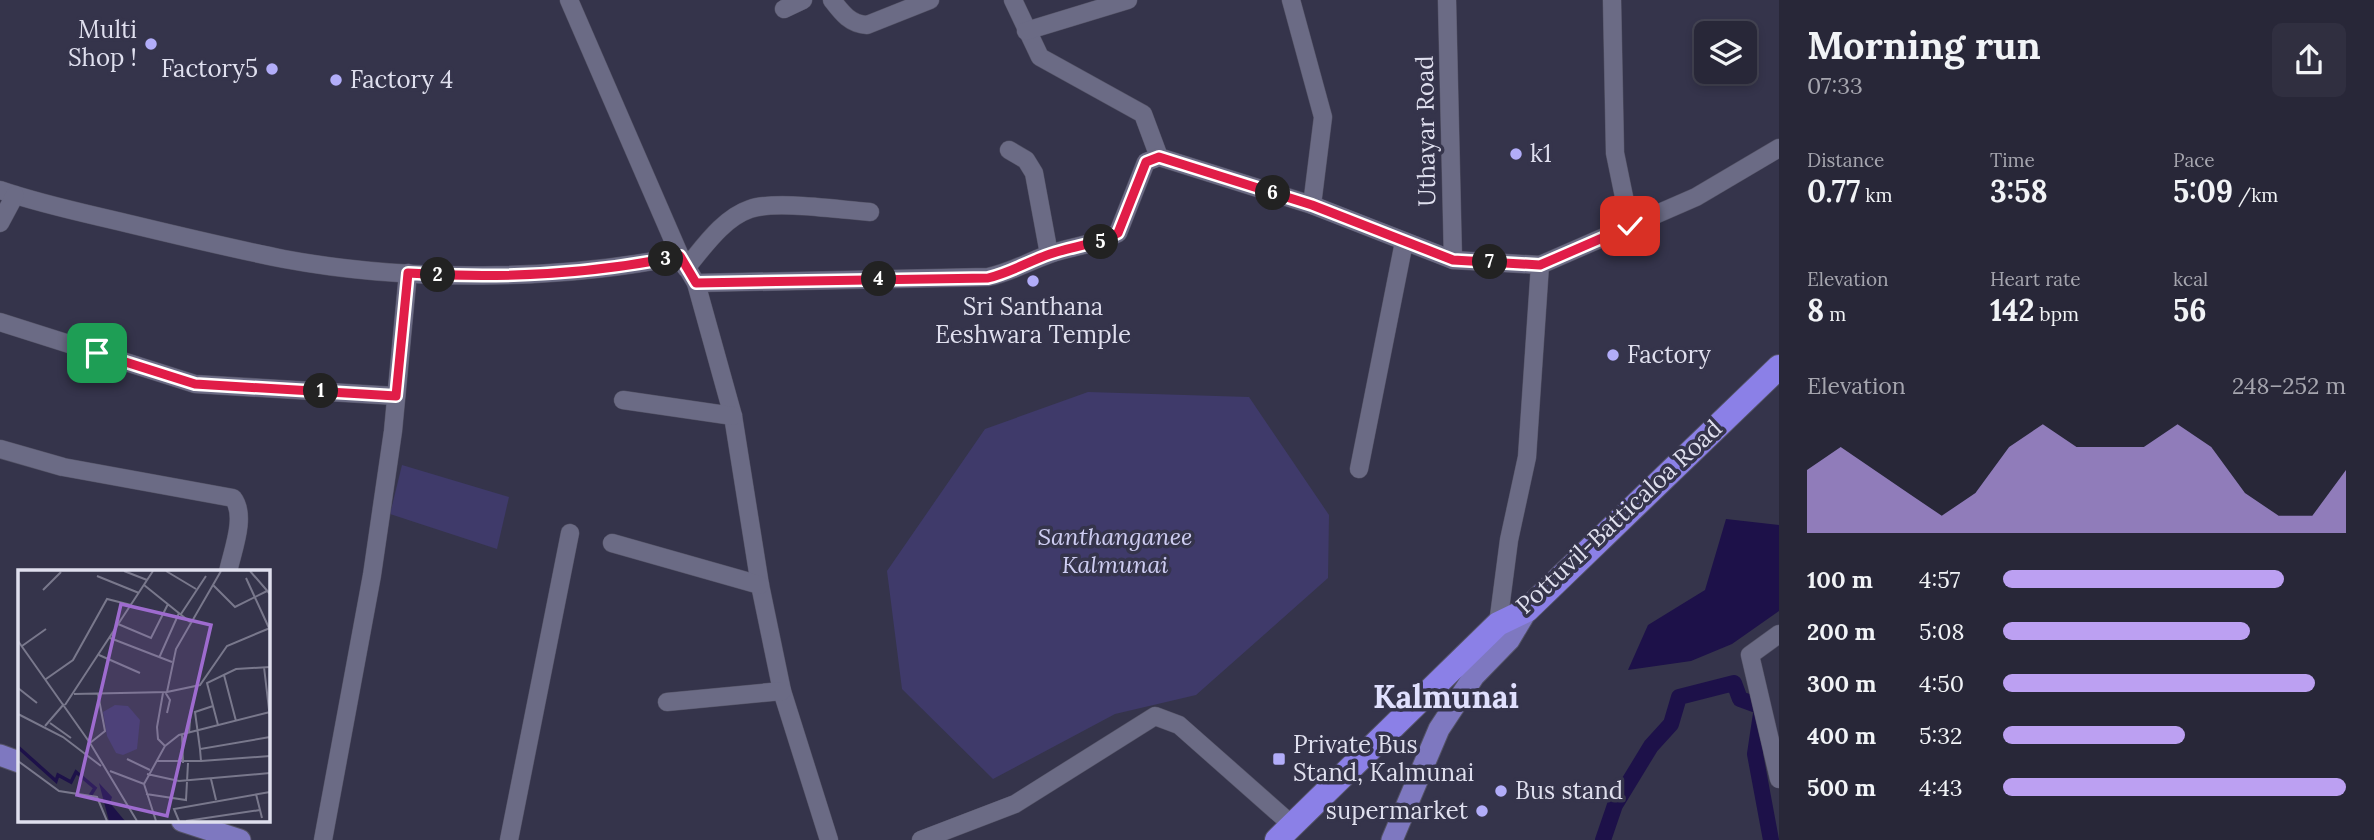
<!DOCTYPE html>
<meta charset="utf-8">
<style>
:root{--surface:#282738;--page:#302f40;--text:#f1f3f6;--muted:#a5a5ae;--line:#444453;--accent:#bca0f2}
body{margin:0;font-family:Lora,serif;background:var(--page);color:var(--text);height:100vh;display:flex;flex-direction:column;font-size:26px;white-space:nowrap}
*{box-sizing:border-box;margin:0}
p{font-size:23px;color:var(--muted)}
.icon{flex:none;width:38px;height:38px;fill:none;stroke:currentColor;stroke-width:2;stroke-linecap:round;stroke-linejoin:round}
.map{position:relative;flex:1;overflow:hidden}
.sheet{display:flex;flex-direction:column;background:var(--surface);width:595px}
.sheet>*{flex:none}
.buttons{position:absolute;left:1694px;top:21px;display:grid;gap:14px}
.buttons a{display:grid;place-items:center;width:63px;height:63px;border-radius:10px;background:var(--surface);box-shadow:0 4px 10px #0003,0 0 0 2px var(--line);font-size:35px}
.pin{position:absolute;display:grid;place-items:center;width:60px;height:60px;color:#fff;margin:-30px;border-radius:14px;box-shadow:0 4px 10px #0006}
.km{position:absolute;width:35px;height:35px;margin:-18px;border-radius:50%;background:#222;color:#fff;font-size:19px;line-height:35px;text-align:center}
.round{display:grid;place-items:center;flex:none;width:74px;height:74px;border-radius:10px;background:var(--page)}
.overview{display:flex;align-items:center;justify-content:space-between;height:119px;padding:0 28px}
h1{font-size:38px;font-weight:700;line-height:52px}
.stats{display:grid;grid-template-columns:repeat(3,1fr);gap:10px;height:119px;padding:7px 28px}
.stats div{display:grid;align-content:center}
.stats b{font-size:30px;font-weight:700}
.stats small{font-size:19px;font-weight:400}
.stats p{font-size:19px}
.chart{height:196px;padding:14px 28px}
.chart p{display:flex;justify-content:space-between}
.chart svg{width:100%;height:126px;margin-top:7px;fill:var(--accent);opacity:.7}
ul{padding:0 28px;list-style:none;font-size:23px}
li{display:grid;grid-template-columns:112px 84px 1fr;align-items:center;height:52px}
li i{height:18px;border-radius:9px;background:var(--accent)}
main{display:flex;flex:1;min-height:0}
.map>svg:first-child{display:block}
.green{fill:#3f3a6a}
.water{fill:#1d1149}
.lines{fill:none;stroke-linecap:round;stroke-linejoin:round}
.canal{stroke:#1d1149;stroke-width:16}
.minor-casing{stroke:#535265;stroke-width:19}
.major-casing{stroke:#535265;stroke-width:23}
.highway-casing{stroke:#535265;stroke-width:26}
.minor{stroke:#6b6b85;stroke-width:18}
.major{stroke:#7e78c0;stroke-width:21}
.highway{stroke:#8b80e7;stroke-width:24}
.route-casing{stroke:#fff;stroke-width:14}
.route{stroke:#e11d48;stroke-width:9}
.poi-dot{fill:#b2adf9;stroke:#35344b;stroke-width:2.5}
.labels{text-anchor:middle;stroke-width:7;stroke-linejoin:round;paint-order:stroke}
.poi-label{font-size:24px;fill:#dfdfee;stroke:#35344b;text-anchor:start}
.street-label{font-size:24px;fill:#dfdfee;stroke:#35344b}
.park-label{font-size:24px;font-style:italic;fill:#cecdf2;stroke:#35344b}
.district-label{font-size:32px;font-weight:bold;fill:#e0e0fe;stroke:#35344b}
.inset-river{fill:none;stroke:#1d1149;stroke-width:3.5}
.inset-road{fill:none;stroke:#79788c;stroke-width:2}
.view{fill:#9e6bcf;fill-opacity:0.15;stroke:#9e6bcf;stroke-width:3.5}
.inset-edge{fill:none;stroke:#dfdfee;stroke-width:3.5}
</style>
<main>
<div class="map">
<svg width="1779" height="840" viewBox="0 0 1779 840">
<rect width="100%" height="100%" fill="#35344b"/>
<!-- green -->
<g class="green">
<polygon points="1088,392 1249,397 1329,515 1328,578 1196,695 1115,714 993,779 902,689 887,571 985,429"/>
<polygon points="402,465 509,497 497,549 390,514"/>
</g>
<!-- water -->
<polygon class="water" points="1726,519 1779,525 1779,611 1732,644 1691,661 1628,670 1648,625 1705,590"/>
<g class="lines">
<!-- canal -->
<polyline class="canal" points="1603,840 1615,805 1651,746 1671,724 1679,697 1734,683 1740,699 1762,707 1755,754 1771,840"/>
<!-- minor casing -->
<g class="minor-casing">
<g id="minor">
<polyline points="569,0 680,256"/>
<path d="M832,0C842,13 850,24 867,25L930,0"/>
<polyline points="1013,0 1040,57 1143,114 1159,157"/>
<polyline points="1291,0 1323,117 1312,205"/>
<polyline points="1447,0 1453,260"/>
<polyline points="1612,0 1615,153 1630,226"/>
<polyline points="784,9 803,0"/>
<polyline points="1026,31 1128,0"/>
<polyline points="1009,150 1026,160 1034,173 1049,254"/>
<path d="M0,190C43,205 89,214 134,225C184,237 234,249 284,259C407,282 559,281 680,256L696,283L733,416L760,585L782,691L829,840"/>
<polyline points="0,223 15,195"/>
<polyline points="1540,265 1696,197 1779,148"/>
<path d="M686,268C703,248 723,218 750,209C776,200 840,210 870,212"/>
<path d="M696,283L988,277C1012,272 1027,262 1050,254C1073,246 1095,245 1118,233L1146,162L1159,157L1312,205L1453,260L1540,265L1527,457L1509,540L1498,624"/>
<polyline points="0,322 195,384 396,396"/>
<polyline points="623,400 733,416"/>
<path d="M0,449L63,467L233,498C247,516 232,552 228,572"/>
<polyline points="1359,469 1404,242"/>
<polyline points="612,543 760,585"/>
<polyline points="1779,634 1750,655 1779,779"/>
<polyline points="667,702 782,691"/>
<polyline points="323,840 372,575 393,431 408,273"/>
<polyline points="509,840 570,533"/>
<polyline points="921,840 1015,804 1155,716 1179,725 1291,824"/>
</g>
</g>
<!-- major casing -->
<g class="major-casing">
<g id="major">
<polyline points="0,755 19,762"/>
<polyline points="182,821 240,840"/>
<polyline points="1392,840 1439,729 1474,676 1509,640 1527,610"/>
</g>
</g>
<!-- highway casing -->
<g class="highway-casing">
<polyline id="highway" points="1277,840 1498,624 1527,610 1779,367"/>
</g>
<!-- minor -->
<use href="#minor" class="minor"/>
<!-- major -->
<use href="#major" class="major"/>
<!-- highway -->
<use href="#highway" class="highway"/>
</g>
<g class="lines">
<!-- route casing -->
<g class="route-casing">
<path id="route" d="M97,353L195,384L396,396L408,273C498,279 592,274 680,256L696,283L988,278C1012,272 1027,262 1050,254C1073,246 1095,245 1118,233L1146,162L1159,157L1312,205L1453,260L1540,265L1630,226"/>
</g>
<!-- route -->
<use href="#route" class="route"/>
</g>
<!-- markers -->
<g class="poi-dot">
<circle cx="151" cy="44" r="7"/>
<circle cx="272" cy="69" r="7"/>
<circle cx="336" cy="80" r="7"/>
<circle cx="1516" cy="154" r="7"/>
<circle cx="1033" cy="281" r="7"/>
<circle cx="1613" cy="355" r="7"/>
<rect x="1272" y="752" width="14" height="14" rx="3.5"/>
<circle cx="1501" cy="791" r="7"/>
<circle cx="1482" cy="811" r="7"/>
</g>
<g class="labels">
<!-- poi labels -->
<g class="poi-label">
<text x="137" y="38" text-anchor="end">Multi<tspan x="137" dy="28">Shop !</tspan></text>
<text x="258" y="77" text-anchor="end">Factory5</text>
<text x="350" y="88">Factory 4</text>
<text x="1530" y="162">k1</text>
<text x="1033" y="315" text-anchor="middle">Sri Santhana<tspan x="1033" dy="28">Eeshwara Temple</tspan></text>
<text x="1627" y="363">Factory</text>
<text x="1293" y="753">Private Bus<tspan x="1293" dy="28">Stand, Kalmunai</tspan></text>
<text x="1515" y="799">Bus stand</text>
<text x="1468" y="819" text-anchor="end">supermarket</text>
</g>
<!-- street labels -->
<g class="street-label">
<text transform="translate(1426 131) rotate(-91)" y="8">Uthayar Road</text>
<text transform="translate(1619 517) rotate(-43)" y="8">Pottuvil-Batticaloa Road</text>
</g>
<!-- park labels -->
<g class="park-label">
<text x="1115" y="545">Santhanganee<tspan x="1115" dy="28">Kalmunai</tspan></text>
</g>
<!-- district labels -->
<g class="district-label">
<text x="1446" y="708">Kalmunai</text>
</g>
</g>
<!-- overview -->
<g transform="translate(18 570)">
<rect width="252" height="252" fill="#35344b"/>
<path d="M97,135L110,136L122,150L119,179L105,185L98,183L89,166L85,142Z" fill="#3f3a6a"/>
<path d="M81,213L94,227L92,233L107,251H91Z" fill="#1d1149"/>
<path class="inset-river" d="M0,177L38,211L40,205L53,212L58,202L77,218L72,226"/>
<path class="inset-road" d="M106,1L129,10M148,1L178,19M232,1L252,24M79,6L121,23M228,8L251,58M126,15L172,52M195,15L217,37L249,21M25,20L43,2M163,44L188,6M100,54L133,68L150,34M92,68L154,92M0,71L72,173L119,251M4,76L28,59M81,85L122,103M141,88L161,43M246,97L252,148M206,105L218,151M28,109L55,90L89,29L113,35M0,118L19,133M147,122L152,130L149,143M149,122L182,115L209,76L252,58M56,124L149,122L158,79L203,1M47,135L135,1M0,144L45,167L83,196M32,153L53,168M200,155L189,113L218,99L252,97M27,156L46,134M171,163L173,139M164,164L165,193M72,173L87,161L80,124M147,176L161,165L252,142M182,179L177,142L195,136M109,189L132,200M0,191L41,221L79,227L89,251M138,191H183L182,179L252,167M183,191L252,186M92,201L126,214L147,176L140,169L139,157L145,123M129,204L161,211L252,203M193,209L198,230M126,214L138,251M128,224L168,230L170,193M238,224L244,248M161,251L156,239L252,222M168,251L242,240"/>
<path class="view" d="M103,34L193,55L149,246L59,225Z"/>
<rect width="252" height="252" class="inset-edge"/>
</g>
</svg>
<div class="buttons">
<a><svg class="icon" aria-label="layers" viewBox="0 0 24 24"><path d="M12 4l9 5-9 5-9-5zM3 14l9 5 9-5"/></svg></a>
</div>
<div class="pin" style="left:97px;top:353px;background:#1e9e55"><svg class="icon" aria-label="arrive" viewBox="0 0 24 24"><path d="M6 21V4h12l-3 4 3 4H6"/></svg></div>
<div class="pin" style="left:1630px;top:226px;background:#d93025"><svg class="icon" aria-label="check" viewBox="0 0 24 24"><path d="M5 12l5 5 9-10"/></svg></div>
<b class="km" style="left:321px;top:391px">1</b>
<b class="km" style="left:438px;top:275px">2</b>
<b class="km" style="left:666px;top:259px">3</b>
<b class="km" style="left:879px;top:279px">4</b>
<b class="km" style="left:1101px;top:242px">5</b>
<b class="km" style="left:1273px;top:193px">6</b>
<b class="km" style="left:1490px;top:262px">7</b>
</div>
<section class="sheet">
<div class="overview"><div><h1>Morning run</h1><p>07:33</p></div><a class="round"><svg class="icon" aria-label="share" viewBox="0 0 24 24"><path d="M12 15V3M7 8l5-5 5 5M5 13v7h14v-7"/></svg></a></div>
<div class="stats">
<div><p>Distance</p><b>0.77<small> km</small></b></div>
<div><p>Time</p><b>3:58</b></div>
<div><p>Pace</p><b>5:09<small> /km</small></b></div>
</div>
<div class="stats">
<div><p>Elevation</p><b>8<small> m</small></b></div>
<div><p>Heart rate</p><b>142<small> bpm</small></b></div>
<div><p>kcal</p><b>56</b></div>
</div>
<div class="chart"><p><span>Elevation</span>248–252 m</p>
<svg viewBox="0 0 160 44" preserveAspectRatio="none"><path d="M0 44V22L10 14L20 22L30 30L40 38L50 30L60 14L70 6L80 14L90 14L100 14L110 6L120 14L130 30L140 38L150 38L160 22V44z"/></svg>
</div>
<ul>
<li><b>100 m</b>4:57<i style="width:82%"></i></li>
<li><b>200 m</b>5:08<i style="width:72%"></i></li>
<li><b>300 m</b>4:50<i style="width:91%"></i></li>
<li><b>400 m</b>5:32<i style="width:53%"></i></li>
<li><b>500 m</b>4:43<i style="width:100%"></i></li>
</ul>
</section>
</main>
